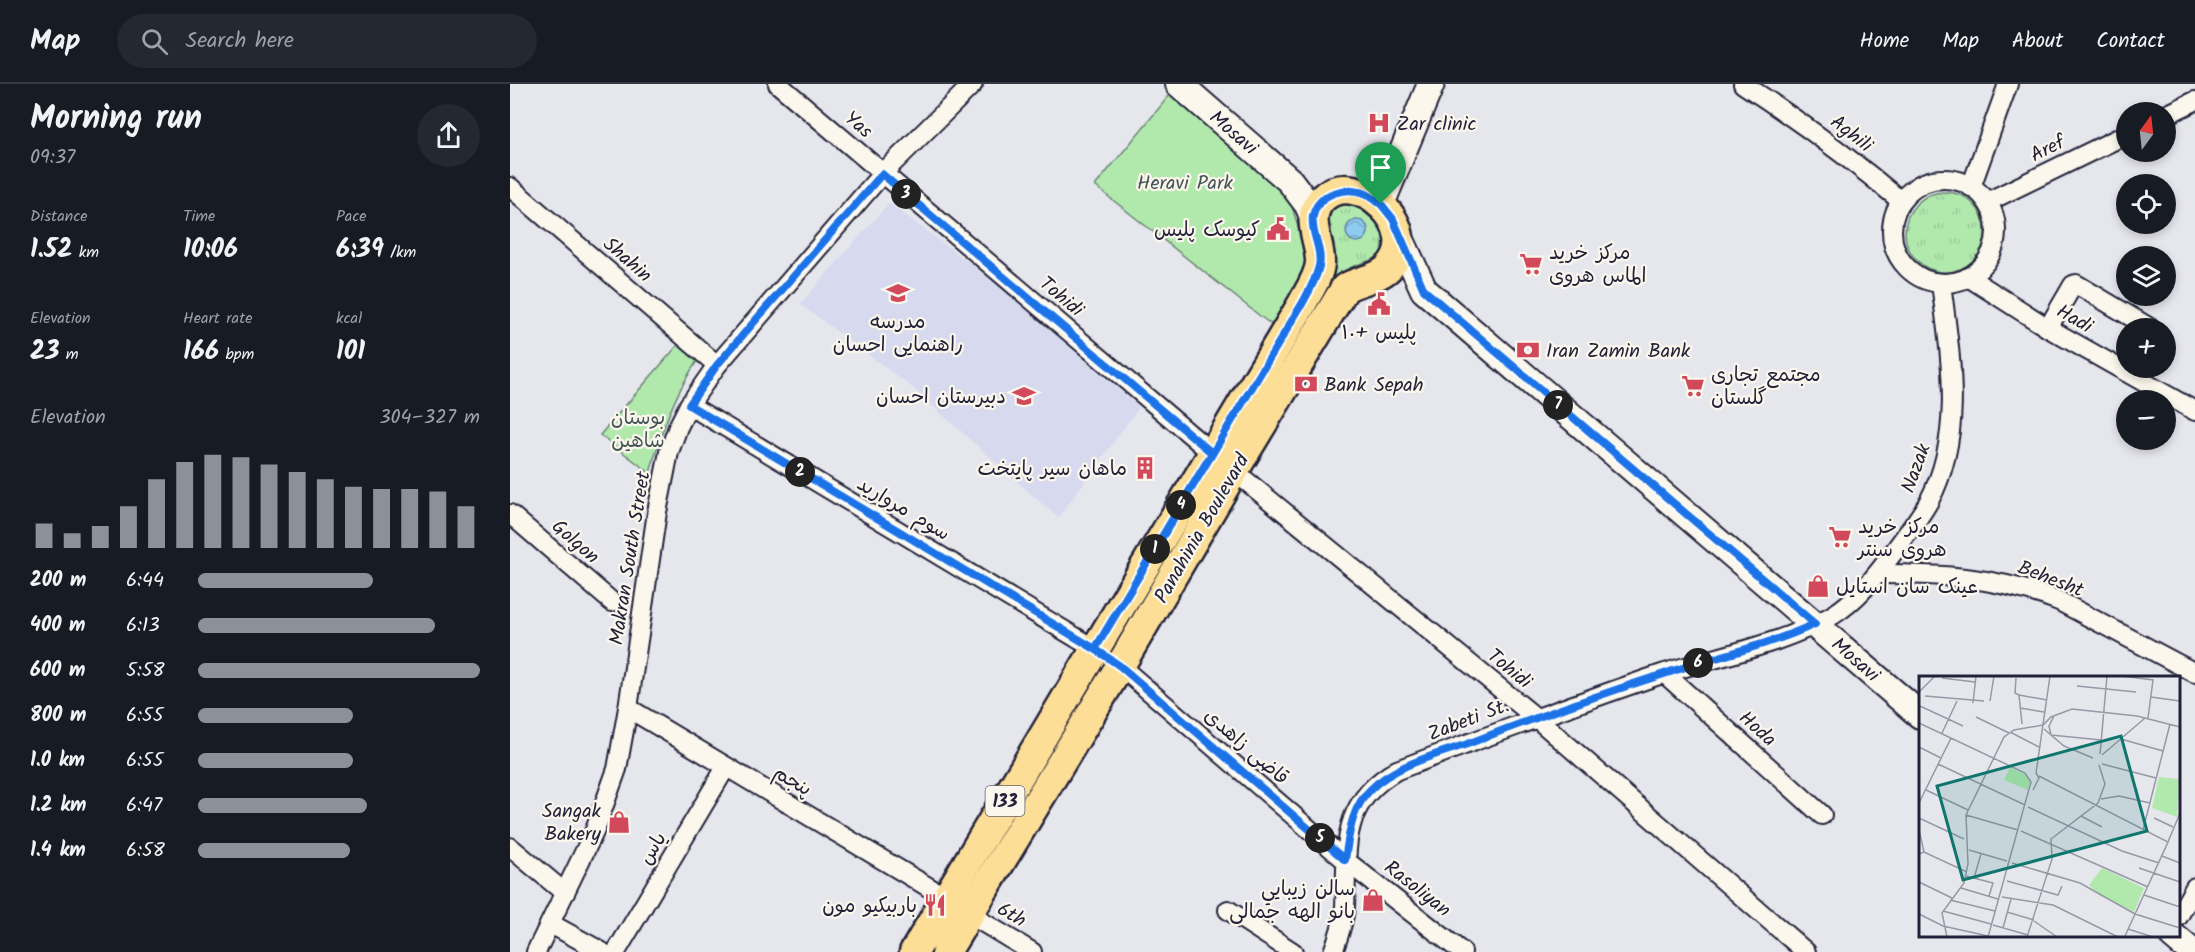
<!DOCTYPE html>
<meta charset="utf-8">
<style>
:root{--surface:#171b24;--page:#242831;--text:#f1f3f6;--muted:#9ea1a6;--line:#363941;--accent:#8c9099}
body{margin:0;font-family:Kalam,"Playpen Sans Arabic",sans-serif;background:var(--page);color:var(--text);height:100vh;display:flex;flex-direction:column;font-size:22px;white-space:nowrap}
*{box-sizing:border-box;margin:0}
p{font-size:20px;color:var(--muted)}
.icon{flex:none;width:33px;height:33px;fill:none;stroke:currentColor;stroke-width:2;stroke-linecap:round;stroke-linejoin:round}
.map{position:relative;flex:1;overflow:hidden}
.panel{display:flex;flex-direction:column;background:var(--surface);width:510px}
.panel>*{flex:none}
.needle{width:39px;rotate:15deg}
.fabs{position:absolute;left:1606px;top:18px;display:grid;gap:12px}
.fabs a{display:grid;place-items:center;width:60px;height:60px;border-radius:50%;background:var(--surface);box-shadow:0 3px 9px #0003;font-size:30px}
.pin{position:absolute;display:grid;place-items:center;width:51px;height:51px;color:#fff;margin:-62px -26px;border-radius:50% 50% 50% 0;rotate:-45deg;box-shadow:0 0 6px #0007}
.pin .icon{rotate:45deg}
.km{position:absolute;width:30px;height:30px;margin:-15px;border-radius:50%;background:#222;color:#fff;font-size:16px;line-height:30px;text-align:center}
.round{display:grid;place-items:center;flex:none;width:63px;height:63px;border-radius:32px;background:var(--page)}
.summary{display:flex;align-items:center;justify-content:space-between;height:102px;padding:0 30px}
h1{font-size:33px;font-weight:800;line-height:45px}
.figures{display:grid;grid-template-columns:repeat(3,1fr);gap:9px;height:102px;padding:6px 30px}
.figures div{display:grid;align-content:center}
.figures b{font-size:26px;font-weight:800}
.figures small{font-size:16px;font-weight:400}
.figures p{font-size:16px}
.chart{height:168px;padding:12px 30px}
.chart p{display:flex;justify-content:space-between}
.chart svg{width:100%;height:108px;margin-top:6px;stroke:var(--accent);stroke-width:6}
ul{padding:0 30px;list-style:none;font-size:20px}
li{display:grid;grid-template-columns:96px 72px 1fr;align-items:center;height:45px}
li i{height:15px;border-radius:8px;background:var(--accent)}
header{display:flex;align-items:center;gap:36px;box-sizing:border-box;height:84px;padding:0 30px;background:var(--surface);border-bottom:2px solid var(--line)}
header strong{font-size:28px}
nav{display:flex;gap:33px;margin-inline-start:auto;font-size:21px}
.search{width:420px;height:54px;background:var(--page);display:flex;align-items:center;gap:15px;box-sizing:border-box;padding:0 21px;border-radius:33px;color:var(--muted);font-size:22px}
main{display:flex;flex:1;min-height:0}
.map>svg:first-child{display:block}
.built{fill:#d7daee}
.grass{fill:url(#grass-tufts);stroke:#6a8674;stroke-width:1.5}
.park{fill:#b1e9ad;stroke:#6a8674;stroke-width:1.5}
.water{fill:url(#water-waves);stroke:#6387a6;stroke-width:1.5}
.lines{fill:none;stroke-linecap:round;stroke-linejoin:round}
.street-casing{stroke:#22223b;stroke-width:22}
.secondary-casing{stroke:#22223b;stroke-width:30}
.primary-casing{stroke:#22223b;stroke-width:33}
.street{stroke:#fbf7ec;stroke-width:18}
.secondary{stroke:#fbf7ec;stroke-width:26}
.primary{stroke:#fdde96;stroke-width:28}
.route-casing{stroke:#fff;stroke-width:12}
.route{stroke:#1a73e8;stroke-width:8}
.labels{text-anchor:middle;stroke-width:4.5;stroke-linejoin:round;paint-order:stroke}
.shield{fill:#fbf7ec;stroke:#636270;stroke-width:1.5}
.shield-label{font-size:18px;font-weight:bold;fill:#22223b}
.poi-label{font-size:20px;fill:#22223b;stroke:#fbf7ec;text-anchor:start}
.street-label{font-size:20px;fill:#22223b;stroke:#fbf7ec}
.park-label{font-size:20px;fill:#465458;stroke:#fbf7ec}
.inset-road{fill:none;stroke:#9898a6;stroke-width:1.5}
.view{fill:#0f766e;fill-opacity:0.15;stroke:#0f766e;stroke-width:3}
.inset-edge{fill:none;stroke:#22223b;stroke-width:3}
</style>
<header>
<strong>Map</strong>
<div class="search"><svg class="icon" aria-label="search" viewBox="0 0 24 24"><circle cx="10" cy="10" r="6"/><path d="M15 15l6 6"/></svg>Search here</div>
<nav><a>Home</a><a>Map</a><a>About</a><a>Contact</a></nav>
</header>
<main>
<section class="panel">
<div class="summary"><div><h1>Morning run</h1><p>09:37</p></div><a class="round"><svg class="icon" aria-label="share" viewBox="0 0 24 24"><path d="M12 15V3M7 8l5-5 5 5M5 13v7h14v-7"/></svg></a></div>
<div class="figures">
<div><p>Distance</p><b>1.52<small> km</small></b></div>
<div><p>Time</p><b>10:06</b></div>
<div><p>Pace</p><b>6:39<small> /km</small></b></div>
</div>
<div class="figures">
<div><p>Elevation</p><b>23<small> m</small></b></div>
<div><p>Heart rate</p><b>166<small> bpm</small></b></div>
<div><p>kcal</p><b>101</b></div>
</div>
<div class="chart"><p><span>Elevation</span>304–327 m</p>
<svg viewBox="0 0 160 44" preserveAspectRatio="none"><path d="M5 44V34M15 44V38M25 44V35M35 44V27M45 44V16M55 44V9M65 44V6M75 44V7M85 44V10M95 44V13M105 44V16M115 44V19M125 44V20M135 44V20M145 44V21M155 44V27"/></svg>
</div>
<ul>
<li><b>200 m</b>6:44<i style="width:62%"></i></li>
<li><b>400 m</b>6:13<i style="width:84%"></i></li>
<li><b>600 m</b>5:58<i style="width:100%"></i></li>
<li><b>800 m</b>6:55<i style="width:55%"></i></li>
<li><b>1.0 km</b>6:55<i style="width:55%"></i></li>
<li><b>1.2 km</b>6:47<i style="width:60%"></i></li>
<li><b>1.4 km</b>6:58<i style="width:54%"></i></li>
</ul>
</section>
<div class="map">
<svg width="1685" height="868" viewBox="0 0 1685 868">
<defs>
<pattern id="grass-tufts" width="24" height="20" patternUnits="userSpaceOnUse" patternTransform="scale(1.5)"><rect width="24" height="20" fill="#b1e9ad"/><path d="M3 7l-1-3M5 7V3M7 7l1-3M15 17l-1-3M17 17v-4M19 17l1-3" fill="none" stroke="#98c896"/></pattern>
<pattern id="water-waves" width="16" height="10" patternUnits="userSpaceOnUse" patternTransform="scale(1.5)"><rect width="16" height="10" fill="#8ecbee"/><path d="M0 5q4-4 8 0t8 0" fill="none" stroke="#7aaecd"/></pattern>
</defs>
<rect width="100%" height="100%" fill="#e6e6ed"/>
<filter id="ink" filterUnits="userSpaceOnUse"><feTurbulence type="fractalNoise" baseFrequency=".0167" numOctaves="2"/><feDisplacementMap in="SourceGraphic" scale="12" xChannelSelector="R" yChannelSelector="G"/><feConvolveMatrix kernelMatrix="1 2 1 2 8 2 1 2 1" color-interpolation-filters="sRGB"/></filter>
<g filter="url(#ink)">
<!-- built -->
<polygon class="built" points="379,119 486,199 629,323 548,434 399,301 290,220"/>
<!-- grass -->
<g class="grass">
<circle cx="1435" cy="148" r="40"/>
<path d="M836,117L847,122L876,147V169C865,176 856,177 844,182C833,187 826,195 817,204C817,187 811,140 820,127C824,121 829,119 836,117Z"/>
</g>
<!-- park -->
<g class="park">
<polygon points="663,7 780,116 800,182 764,243 585,102"/>
<path d="M168,261L187,277C163,313 151,348 140,389L90,351Z"/>
</g>
<!-- water -->
<circle class="water" cx="847" cy="147" r="11"/>
<g class="lines">
<!-- street casing -->
<g class="street-casing">
<g id="street">
<polyline points="268,0 702,369"/>
<path d="M1233,0C1290,37 1339,73 1391,117"/>
<polyline points="1656,31 1685,17"/>
<circle cx="1434" cy="147" r="52"/>
<polyline points="0,103 207,281"/>
<polyline points="1461,103 1498,0"/>
<polyline points="1477,118 1617,50"/>
<polyline points="1458,193 1538,244 1685,327"/>
<polyline points="1538,244 1563,201 1566,200 1640,244"/>
<polyline points="179,321 585,565"/>
<polyline points="724,387 1025,633 1296,868"/>
<polyline points="0,430 102,518"/>
<path d="M1367,490C1432,490 1487,493 1549,517L1685,589"/>
<polyline points="610,582 835,776 952,868"/>
<polyline points="1155,590 1312,731"/>
<polyline points="118,624 425,807"/>
<polyline points="0,763 55,809"/>
<polyline points="718,826 783,868"/>
<polyline points="459,830 522,868"/>
<polyline points="1668,833 1685,803"/>
<polyline points="41,840 92,868"/>
<polyline points="26,868 85,746 107,685 118,624 147,428 159,368 168,343 179,321 207,281 372,90 463,0"/>
<polyline points="106,868 216,683"/>
<path d="M823,868C828,854 834,838 835,823C838,764 828,720 887,686C975,653 1063,620 1152,590C1208,572 1271,561 1323,531C1347,516 1366,492 1383,469C1395,452 1409,435 1419,417C1455,350 1440,271 1431,199"/>
</g>
</g>
<!-- secondary casing -->
<g class="secondary-casing">
<g id="secondary">
<polyline points="669,0 780,97 798,121 803,133"/>
<polyline points="871,120 921,0"/>
<polyline points="890,154 914,206 1410,631"/>
<polyline points="1663,852 1682,868"/>
</g>
</g>
<!-- primary casing -->
<g class="primary-casing">
<path id="primary" d="M404,868L792,220C798,208 809,193 810,179C811,158 795,136 810,117C844,77 920,148 876,186C864,196 848,196 835,204L724,387L610,582L436,868"/>
</g>
<!-- street -->
<use href="#street" class="street"/>
<!-- secondary -->
<use href="#secondary" class="secondary"/>
<!-- primary -->
<use href="#primary" class="primary"/>
</g>
</g>
<g class="lines" filter="url(#ink)">
<!-- route casing -->
<g class="route-casing">
<path id="route" d="M871,120C866,117 861,112 856,110C836,101 808,109 803,132C800,149 813,165 809,182C806,196 798,209 792,220L585,565L179,321L207,281L372,90L702,369L585,565L610,582L835,776C839,750 841,724 861,705C886,680 927,671 960,659C1024,634 1088,611 1154,590C1204,573 1257,562 1305,540L914,206L883,135L871,120"/>
</g>
<!-- route -->
<use href="#route" class="route"/>
</g>
<!-- icons -->
<defs>
<g id="hospital-bare" transform="scale(1.8)"><path d="M-5-5h3v3.5h4V-5h3V5h-3V1.5h-4V5h-3Z" fill="#d1495b" stroke="#fbf7ec" stroke-width="2.5" paint-order="stroke"/></g>
<g id="civic-bare" transform="scale(1.8)"><path d="M-.6-6.5H3V-4.5H.6V-3L4-1V1h2V6H-6V1h2V-1L-.6-3ZM-1.2 2.5V6h2.4V2.5Z" fill="#d1495b" stroke="#fbf7ec" stroke-width="2.5" paint-order="stroke"/></g>
<g id="supermarket-bare" transform="scale(1.8)"><path d="M-6-5.5h2.5l.6 2H6L4.5 2H-2.5L-4.4-4H-6ZM-1.5 3.2a1.3 1.3 0 1 0 .1 0ZM3 3.2a1.3 1.3 0 1 0 .1 0Z" fill="#d1495b" stroke="#fbf7ec" stroke-width="2.5" paint-order="stroke"/></g>
<g id="school-bare" transform="scale(1.8)"><path d="M0-5L7-2L0 1L-7-2ZM-4 1L0 2.5L4 1V4Q0 6-4 4Z" fill="#d1495b" stroke="#fbf7ec" stroke-width="2.5" paint-order="stroke"/></g>
<g id="bank-bare" transform="scale(1.8)"><path d="M-6-4H6V4H-6ZM0-2.3a2.3 2.3 0 1 0 0 4.6a2.3 2.3 0 1 0 0-4.6Z" fill="#d1495b" stroke="#fbf7ec" stroke-width="2.5" paint-order="stroke"/></g>
<g id="building-bare" transform="scale(1.8)"><path d="M-4-6H4V6H1V3H-1V6H-4ZM-2.5-4.3h1.7v1.8h-1.7ZM.8-4.3h1.7v1.8H.8ZM-2.5-1h1.7V.8h-1.7ZM.8-1h1.7V.8H.8Z" fill="#d1495b" stroke="#fbf7ec" stroke-width="2.5" paint-order="stroke"/></g>
<g id="shop-bare" transform="scale(1.8)"><path d="M-5-2.5h2.3a2.7 3.5 0 0 1 5.4 0H5L5.5 6h-11ZM-1.5-2.5h3a1.5 2.3 0 0 0-3 0Z" fill="#d1495b" stroke="#fbf7ec" stroke-width="2.5" paint-order="stroke"/></g>
<g id="restaurant-bare" transform="scale(1.8)"><path d="M-5-6h1v4h1v-4h1v4h1v-4h1v5L-1.5 .5V6h-2V.5L-5-1ZM5-6V6H3V1.5H1.5Q1.5-4 5-6Z" fill="#d1495b" stroke="#fbf7ec" stroke-width="2.5" paint-order="stroke"/></g>
</defs>
<g fill-rule="evenodd">
<use href="#hospital-bare" x="869" y="39"/>
<use href="#civic-bare" x="768" y="145"/>
<use href="#supermarket-bare" x="1021" y="180"/>
<use href="#school-bare" x="388" y="209"/>
<use href="#civic-bare" x="869" y="220"/>
<use href="#bank-bare" x="1018" y="266"/>
<use href="#bank-bare" x="796" y="300"/>
<use href="#supermarket-bare" x="1183" y="302"/>
<use href="#school-bare" x="514" y="312"/>
<use href="#building-bare" x="635" y="384"/>
<use href="#supermarket-bare" x="1330" y="453"/>
<use href="#shop-bare" x="1308" y="502"/>
<use href="#shop-bare" x="109" y="738"/>
<use href="#shop-bare" x="863" y="816"/>
<use href="#restaurant-bare" x="425" y="821"/>
</g>
<g class="labels">
<!-- shield labels -->
<rect class="shield" x="475.5" y="702" width="39" height="30" rx="4.5"/>
<g class="shield-label">
<text x="495" y="723">133</text>
</g>
<!-- poi labels -->
<g class="poi-label">
<text x="887" y="46">Zar clinic</text>
<text x="750" y="152" text-anchor="end">کیوسک پلیس</text>
<text x="1039" y="175">مرکز خرید<tspan x="1039" dy="23">الماس هروی</tspan></text>
<text x="388" y="244" text-anchor="middle">مدرسه<tspan x="388" dy="23">راهنمایی احسان</tspan></text>
<text x="869" y="255" text-anchor="middle">پلیس +۱۰</text>
<text x="1036" y="273">Iran Zamin Bank</text>
<text x="1201" y="297">مجتمع تجاری<tspan x="1201" dy="23">گلستان</tspan></text>
<text x="814" y="307">Bank Sepah</text>
<text x="496" y="319" text-anchor="end">دبیرستان احسان</text>
<text x="617" y="391" text-anchor="end">ماهان سیر پایتخت</text>
<text x="1348" y="449">مرکز خرید<tspan x="1348" dy="23">هروی سنتر</tspan></text>
<text x="1326" y="509">عینک سان استایل</text>
<text x="91" y="733" text-anchor="end">Sangak<tspan x="91" dy="23">Bakery</tspan></text>
<text x="845" y="811" text-anchor="end">سالن زيبايي<tspan x="845" dy="23">بانو الهه جمالی</tspan></text>
<text x="407" y="828" text-anchor="end">باربیکیو مون</text>
</g>
<!-- street labels -->
<g class="street-label">
<text transform="translate(349 40) rotate(41)" y="7">Yas</text>
<text transform="translate(724 48) rotate(41)" y="7">Mosavi</text>
<text transform="translate(1342 49) rotate(38)" y="7">Aghili</text>
<text transform="translate(1537 64) rotate(-26)" y="7">Aref</text>
<text transform="translate(118 175) rotate(41)" y="7">Shahin</text>
<text transform="translate(552 212) rotate(40)" y="7">Tohidi</text>
<text transform="translate(1565 234) rotate(30)" y="7">Hadi</text>
<text transform="translate(1405 384) rotate(-70)" y="7">Nazak</text>
<text transform="translate(394 424) rotate(31)" y="7">سوم مروارید</text>
<text transform="translate(691 444) rotate(-60)" y="7">Panahinia Boulevard</text>
<text transform="translate(66 457) rotate(41)" y="7">Golgon</text>
<text transform="translate(119 474) rotate(-81)" y="7">Makran South Street</text>
<text transform="translate(1541 494) rotate(21)" y="7">Behesht</text>
<text transform="translate(1346 575) rotate(41)" y="7">Mosavi</text>
<text transform="translate(1000 584) rotate(39)" y="7">Tohidi</text>
<text transform="translate(958 635) rotate(-21)" y="7">Zabeti St.</text>
<text transform="translate(1248 644) rotate(42)" y="7">Hoda</text>
<text transform="translate(737 662) rotate(41)" y="7">قاضی زاهدی</text>
<text transform="translate(283 696) rotate(31)" y="7">پنجم</text>
<text transform="translate(142 764) rotate(-59)" y="7">یاس</text>
<text transform="translate(908 804) rotate(38)" y="7">Rasoliyan</text>
<text transform="translate(502 830) rotate(31)" y="7">6th</text>
</g>
<!-- park labels -->
<g class="park-label">
<text x="675" y="105">Heravi Park</text>
<text x="128" y="340">بوستان<tspan x="128" dy="23">شاهین</tspan></text>
</g>
</g>
<!-- overview -->
<g transform="translate(1409 592)">
<rect width="261" height="261" fill="#e6e6ed"/>
<path d="M91,91L107,99L111,106L109,114L85,104ZM261,99L258,141L233,132L240,101L260,103ZM183,192L225,212L215,236L181,220L170,209Z" fill="#b1e9ad"/>
<path class="inset-road" d="M203,0L234,4L229,42M23,2L56,6M97,2L96,17L100,19L103,48M158,10L217,16M0,16L16,0M100,19L128,24M6,20L65,25M232,21L261,25M71,25L75,0M54,27L57,0M1,30L44,50M101,32L125,36M57,41L90,57M0,47L106,97L112,106L69,261M125,53L145,70L174,82M91,56L120,71M23,57L38,25M132,59L182,64M132,59L130,50L135,40M202,63L244,75M0,71L22,82M181,78L188,0M183,79L226,42M19,88L106,129M183,88L237,102M120,100L249,166L206,260M7,114L49,134M114,114L120,102L117,97L131,0M182,123L200,120L231,127M0,127L32,62M109,131L203,175L240,187M47,139L99,154M162,140L183,151M0,142L45,163M235,142L254,151M0,154L5,176M224,154L251,48M102,155L229,211M249,166L261,137M50,174L88,185M0,178L5,176L48,196M243,180L261,187M93,187L161,207L216,238L261,252M220,192L261,206M47,200L74,207L70,220M55,202L62,178M88,205L139,219L143,210M0,206L33,222M42,212L79,223M225,219L261,231M83,221L134,229L199,261M31,224L76,235M24,235L72,248M88,236L115,244M0,238L24,250L69,260M115,245L138,261M74,249L109,259M84,252L92,223M209,253L234,261M28,261L23,237L45,207L49,188L47,139L85,61L95,54L124,49L132,41L153,33L218,40L261,51M108,261L133,183L132,163L179,127L186,108L180,89"/>
<path class="view" d="M202,60L228,155L44,204L18,110Z"/>
<rect width="261" height="261" class="inset-edge"/>
</g>
</svg>
<div class="fabs">
<a><svg class="needle" viewBox="-14 -14 28 28"><path d="M0-13l5 13h-10z" fill="#e53935"/><path d="M0 13l5-13h-10z" fill="#9ea1a6"/></svg></a>
<a><svg class="icon" aria-label="locate" viewBox="0 0 24 24"><circle cx="12" cy="12" r="6"/><path d="M12 2v4M12 18v4M2 12h4M18 12h4"/></svg></a>
<a><svg class="icon" aria-label="layers" viewBox="0 0 24 24"><path d="M12 4l9 5-9 5-9-5zM3 14l9 5 9-5"/></svg></a>
<a>+</a>
<a>−</a>
</div>
<div class="pin" style="left:871px;top:120px;background:#1e9e55"><svg class="icon" aria-label="arrive" viewBox="0 0 24 24"><path d="M6 21V4h12l-3 4 3 4H6"/></svg></div>
<b class="km" style="left:645px;top:465px">1</b>
<b class="km" style="left:290px;top:388px">2</b>
<b class="km" style="left:396px;top:110px">3</b>
<b class="km" style="left:671px;top:421px">4</b>
<b class="km" style="left:810px;top:754px">5</b>
<b class="km" style="left:1188px;top:579px">6</b>
<b class="km" style="left:1048px;top:321px">7</b>
</div>
</main>
